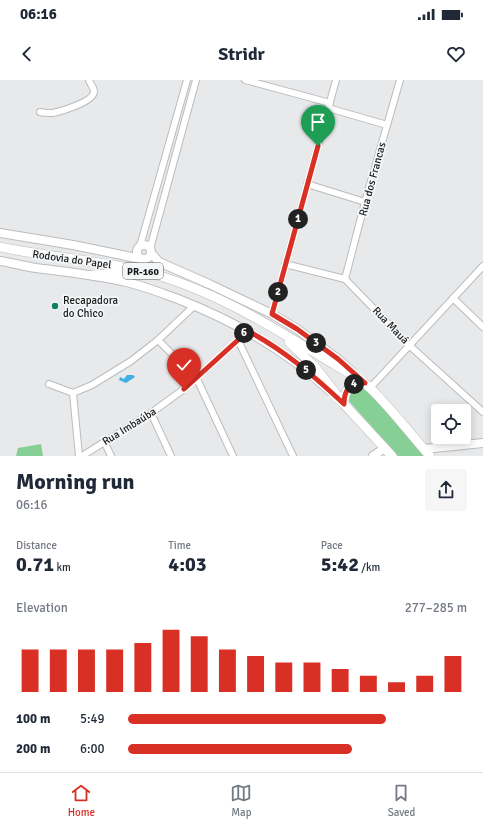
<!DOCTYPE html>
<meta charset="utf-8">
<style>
:root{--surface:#fff;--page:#f6f6f7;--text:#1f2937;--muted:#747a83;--line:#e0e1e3;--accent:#d93025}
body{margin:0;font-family:Signika,sans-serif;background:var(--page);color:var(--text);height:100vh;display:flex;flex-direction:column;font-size:15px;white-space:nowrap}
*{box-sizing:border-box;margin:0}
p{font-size:13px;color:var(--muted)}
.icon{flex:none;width:22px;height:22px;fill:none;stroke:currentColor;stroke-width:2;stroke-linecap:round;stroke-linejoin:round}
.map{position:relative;height:376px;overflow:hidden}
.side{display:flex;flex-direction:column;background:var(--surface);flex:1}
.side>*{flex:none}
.fabs{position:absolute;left:431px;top:324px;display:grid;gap:8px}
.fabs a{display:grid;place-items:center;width:40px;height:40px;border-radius:4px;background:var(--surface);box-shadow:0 2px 10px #0003;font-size:20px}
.pin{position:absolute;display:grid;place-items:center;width:34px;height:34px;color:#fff;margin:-41px -17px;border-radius:50% 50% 50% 0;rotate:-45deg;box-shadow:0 0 4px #0007}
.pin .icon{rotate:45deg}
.km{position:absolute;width:20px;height:20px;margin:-10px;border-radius:50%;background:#222;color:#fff;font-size:11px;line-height:20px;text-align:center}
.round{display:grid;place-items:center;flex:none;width:42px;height:42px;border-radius:4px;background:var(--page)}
.summary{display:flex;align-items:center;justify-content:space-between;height:68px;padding:0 16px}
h1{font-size:22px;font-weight:700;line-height:30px}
.metrics{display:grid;grid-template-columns:repeat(3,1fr);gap:6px;height:68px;padding:4px 16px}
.metrics div{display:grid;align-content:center}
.metrics b{font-size:20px;font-weight:700}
.metrics small{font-size:11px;font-weight:400}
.metrics p{font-size:11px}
.chart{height:112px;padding:8px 16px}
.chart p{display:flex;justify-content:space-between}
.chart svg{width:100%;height:72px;margin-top:4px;stroke:var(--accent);stroke-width:6}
ul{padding:0 16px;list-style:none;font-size:13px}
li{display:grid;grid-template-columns:64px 48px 1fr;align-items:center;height:30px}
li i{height:10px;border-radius:5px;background:var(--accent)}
.status{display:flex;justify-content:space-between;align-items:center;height:28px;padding:0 20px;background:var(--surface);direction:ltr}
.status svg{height:11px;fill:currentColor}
header{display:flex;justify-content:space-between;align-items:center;height:52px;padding:0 16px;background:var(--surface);font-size:18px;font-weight:700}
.dock{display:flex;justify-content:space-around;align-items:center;height:56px;border-top:1px solid var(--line);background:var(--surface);font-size:11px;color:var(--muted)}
.dock a{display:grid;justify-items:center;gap:2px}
.dock .current{color:var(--accent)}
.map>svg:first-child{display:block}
.green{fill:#87d095}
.water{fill:#3fb0e6}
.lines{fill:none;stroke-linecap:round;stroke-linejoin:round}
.street-casing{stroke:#bbbcbe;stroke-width:8}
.secondary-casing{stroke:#bbbcbe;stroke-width:10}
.primary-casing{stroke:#bbbcbe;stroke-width:10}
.street{stroke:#fff;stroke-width:6}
.secondary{stroke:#fff;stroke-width:8}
.primary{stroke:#fff;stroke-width:9}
.route-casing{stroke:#fff;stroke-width:8}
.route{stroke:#d93025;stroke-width:5}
.poi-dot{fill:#13815d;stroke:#f5f6f8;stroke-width:1.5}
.labels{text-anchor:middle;stroke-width:3.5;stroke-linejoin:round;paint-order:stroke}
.shield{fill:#f5f6f8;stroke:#5c5d5d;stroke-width:1}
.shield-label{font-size:10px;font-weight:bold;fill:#1a1b1b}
.street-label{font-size:11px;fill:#1a1b1b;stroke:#f5f6f8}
.poi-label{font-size:11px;fill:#1a1b1b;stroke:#f5f6f8;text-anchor:start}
</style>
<div class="status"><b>06:16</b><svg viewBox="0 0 49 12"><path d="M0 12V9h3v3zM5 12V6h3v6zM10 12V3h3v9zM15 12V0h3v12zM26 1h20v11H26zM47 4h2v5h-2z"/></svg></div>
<header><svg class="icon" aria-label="back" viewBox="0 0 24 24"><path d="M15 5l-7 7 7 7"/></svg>Stridr<svg class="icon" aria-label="heart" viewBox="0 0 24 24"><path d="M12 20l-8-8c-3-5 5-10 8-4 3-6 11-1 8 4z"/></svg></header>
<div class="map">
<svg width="483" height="376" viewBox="0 0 483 376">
<rect width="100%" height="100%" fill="#e8e9ea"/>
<!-- green -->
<g class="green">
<polygon points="362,303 427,376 398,376 348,320 351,308"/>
<polygon points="41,364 43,376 16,376 18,368"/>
</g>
<!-- water -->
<polygon class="water" points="127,295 133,295 135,297 126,303 119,300 120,297 124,299"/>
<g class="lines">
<!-- street casing -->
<g class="street-casing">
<g id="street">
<polyline points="245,0 330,23"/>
<polyline points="328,28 387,45"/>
<path d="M40,32C44,33 48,33 53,33C62,31 93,22 94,12C94,7 90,4 89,0"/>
<polyline points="307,104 365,122"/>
<polyline points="140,166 187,0"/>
<polyline points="150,169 196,0"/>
<polyline points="285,184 345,199 410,266 483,332"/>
<polyline points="345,199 365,122 400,0"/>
<polyline points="453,218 483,247"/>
<polyline points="272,234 336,0"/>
<polyline points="158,260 197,299 233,376"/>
<polyline points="238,260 293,376"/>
<polyline points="49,304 73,313 92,305 131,281 158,260 194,226"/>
<polyline points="370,308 483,186"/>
<polyline points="73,313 79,376"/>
<polyline points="151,333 171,376"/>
<polyline points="104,361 111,376"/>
<polyline points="82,376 151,333 184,309 238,260 246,250"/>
</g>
</g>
<!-- secondary casing -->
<g class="secondary-casing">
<g id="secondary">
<polyline points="0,153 73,165 141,179"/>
<circle cx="144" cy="172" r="7"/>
<polyline points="151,173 159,182 209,204 272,234 297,249 338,279 352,292"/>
<path d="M0,181C12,183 24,186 36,188C66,192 96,195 126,202C144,206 161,213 178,219C234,241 286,270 330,311"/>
<polyline points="424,369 483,363"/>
<polyline points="373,376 385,368"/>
</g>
</g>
<!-- primary casing -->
<g class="primary-casing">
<g id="primary">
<path d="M0,167C47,177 96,180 143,191C208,208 265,242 322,277C336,286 359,297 370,308C392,329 410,354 430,376"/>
<polyline points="93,195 117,193 137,194"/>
<polyline points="289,262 316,288 344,324 392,376"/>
<path d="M344,324C344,311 350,301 364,303"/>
</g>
</g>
<!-- street -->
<use href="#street" class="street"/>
<!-- secondary -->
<use href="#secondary" class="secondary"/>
<!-- primary -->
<use href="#primary" class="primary"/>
</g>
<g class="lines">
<!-- route casing -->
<g class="route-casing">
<path id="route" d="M184,309L238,260L246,250C283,269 314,296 344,324C344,310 350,302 365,303L338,279L297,249L272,234L318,66"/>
</g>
<!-- route -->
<use href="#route" class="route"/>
</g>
<!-- markers -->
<circle class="poi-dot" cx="55" cy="226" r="4"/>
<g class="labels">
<!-- shield labels -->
<rect class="shield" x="123" y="183" width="40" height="16" rx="3"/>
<g class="shield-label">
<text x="143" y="195">PR-160</text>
</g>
<!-- street labels -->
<g class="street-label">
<text transform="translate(372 99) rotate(-75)" y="4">Rua dos Francas</text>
<text transform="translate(72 179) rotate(8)" y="4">Rodovia do Papel</text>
<text transform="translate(391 245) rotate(46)" y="4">Rua Mauá</text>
<text transform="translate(129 346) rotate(-32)" y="4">Rua Imbaúba</text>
</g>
<!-- poi labels -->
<g class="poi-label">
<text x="63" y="224">Recapadora<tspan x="63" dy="13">do Chico</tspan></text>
</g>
</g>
</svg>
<div class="fabs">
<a><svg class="icon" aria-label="locate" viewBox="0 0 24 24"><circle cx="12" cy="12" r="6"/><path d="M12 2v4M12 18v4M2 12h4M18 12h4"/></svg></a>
</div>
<div class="pin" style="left:318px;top:66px;background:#1e9e55"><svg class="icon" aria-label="arrive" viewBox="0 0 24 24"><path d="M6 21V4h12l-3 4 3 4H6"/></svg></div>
<div class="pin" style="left:184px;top:309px;background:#d93025"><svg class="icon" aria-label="check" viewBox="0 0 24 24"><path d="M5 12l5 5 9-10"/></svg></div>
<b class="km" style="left:298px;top:139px">1</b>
<b class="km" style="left:278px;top:212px">2</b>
<b class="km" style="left:316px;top:263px">3</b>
<b class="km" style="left:354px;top:304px">4</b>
<b class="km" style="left:306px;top:290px">5</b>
<b class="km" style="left:244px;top:253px">6</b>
</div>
<section class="side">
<div class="summary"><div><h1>Morning run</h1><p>06:16</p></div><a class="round"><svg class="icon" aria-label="share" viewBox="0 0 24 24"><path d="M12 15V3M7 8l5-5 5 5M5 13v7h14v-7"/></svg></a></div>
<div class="metrics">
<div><p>Distance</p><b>0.71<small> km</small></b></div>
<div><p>Time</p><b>4:03</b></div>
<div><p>Pace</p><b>5:42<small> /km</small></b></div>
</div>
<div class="chart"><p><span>Elevation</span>277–285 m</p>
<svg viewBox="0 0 160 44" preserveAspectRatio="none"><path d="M5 44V18M15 44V18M25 44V18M35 44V18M45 44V14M55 44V6M65 44V10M75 44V18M85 44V22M95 44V26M105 44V26M115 44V30M125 44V34M135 44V38M145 44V34M155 44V22"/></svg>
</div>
<ul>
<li><b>100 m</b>5:49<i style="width:76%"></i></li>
<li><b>200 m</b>6:00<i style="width:66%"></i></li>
</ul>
</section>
<nav class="dock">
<a class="current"><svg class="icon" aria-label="home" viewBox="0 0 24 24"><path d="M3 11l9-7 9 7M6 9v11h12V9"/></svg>Home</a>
<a><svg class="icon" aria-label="map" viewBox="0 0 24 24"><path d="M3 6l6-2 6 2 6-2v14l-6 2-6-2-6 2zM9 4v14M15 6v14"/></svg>Map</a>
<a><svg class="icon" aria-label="saved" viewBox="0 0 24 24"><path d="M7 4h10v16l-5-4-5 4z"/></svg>Saved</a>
</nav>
